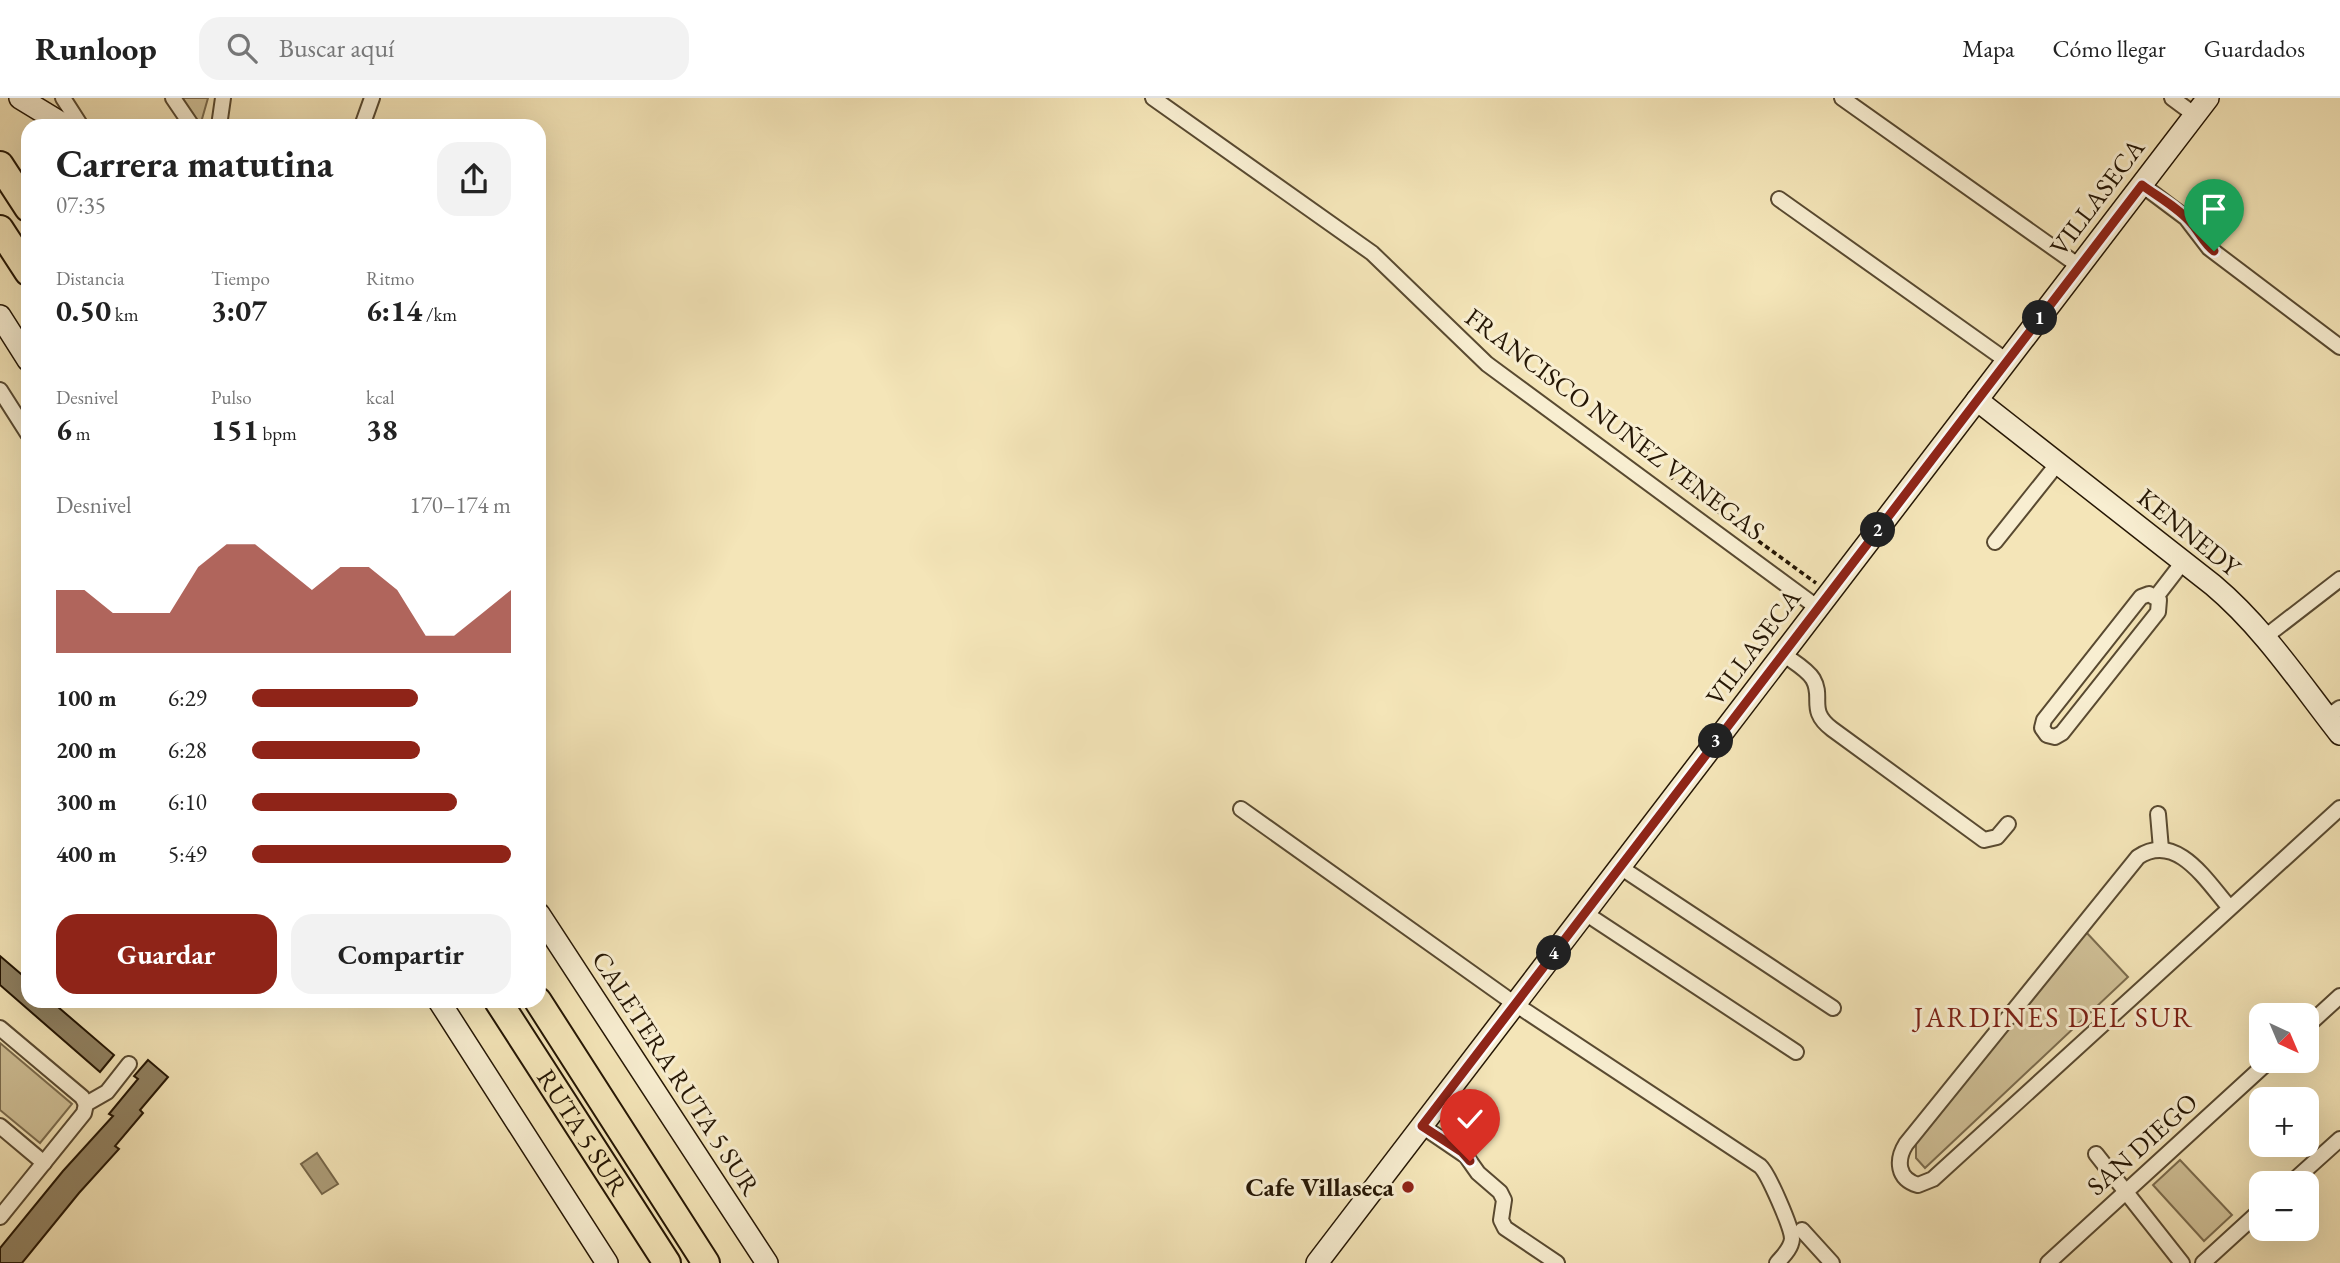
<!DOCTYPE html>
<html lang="es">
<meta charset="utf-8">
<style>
:root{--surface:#fff;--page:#f2f2f2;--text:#222;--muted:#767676;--line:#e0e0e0;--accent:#8f2418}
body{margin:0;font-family:"EB Garamond",serif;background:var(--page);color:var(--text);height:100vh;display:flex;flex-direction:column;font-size:26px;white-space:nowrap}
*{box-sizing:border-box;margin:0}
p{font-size:23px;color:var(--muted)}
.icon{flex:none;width:38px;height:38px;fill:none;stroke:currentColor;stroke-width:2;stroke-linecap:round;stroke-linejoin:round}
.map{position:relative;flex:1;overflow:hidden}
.panel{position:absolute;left:21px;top:21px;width:525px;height:889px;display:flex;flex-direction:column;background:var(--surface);border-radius:21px;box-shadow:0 7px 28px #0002}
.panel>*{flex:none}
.needle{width:46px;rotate:136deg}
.tools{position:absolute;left:2249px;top:905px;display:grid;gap:14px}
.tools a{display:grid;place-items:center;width:70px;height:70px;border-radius:14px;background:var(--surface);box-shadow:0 7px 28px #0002;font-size:35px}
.pin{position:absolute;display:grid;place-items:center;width:60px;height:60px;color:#fff;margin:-72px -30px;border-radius:50% 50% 50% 0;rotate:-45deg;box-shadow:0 0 7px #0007}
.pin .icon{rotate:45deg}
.km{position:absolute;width:35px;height:35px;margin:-18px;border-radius:50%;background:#222;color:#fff;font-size:19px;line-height:35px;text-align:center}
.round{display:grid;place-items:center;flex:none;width:74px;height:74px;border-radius:21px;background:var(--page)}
.head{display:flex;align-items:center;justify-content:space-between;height:119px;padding:0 35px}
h1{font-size:38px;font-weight:700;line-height:52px}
.stats{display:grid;grid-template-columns:repeat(3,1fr);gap:10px;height:119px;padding:7px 35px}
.stats div{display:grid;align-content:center}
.stats b{font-size:30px;font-weight:700}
.stats small{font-size:19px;font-weight:400}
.stats p{font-size:19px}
.chart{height:196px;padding:14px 35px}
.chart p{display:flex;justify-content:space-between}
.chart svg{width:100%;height:126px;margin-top:7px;fill:var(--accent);opacity:.7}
.primary-button{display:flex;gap:14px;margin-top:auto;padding:14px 35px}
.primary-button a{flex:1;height:80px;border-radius:21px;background:var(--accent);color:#fff;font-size:28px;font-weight:700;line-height:80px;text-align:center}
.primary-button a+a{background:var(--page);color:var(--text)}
ul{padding:0 35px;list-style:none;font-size:23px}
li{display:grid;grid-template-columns:112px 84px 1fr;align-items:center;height:52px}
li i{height:18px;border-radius:9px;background:var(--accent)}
header{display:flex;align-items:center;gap:42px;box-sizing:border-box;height:98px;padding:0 35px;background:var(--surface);border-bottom:2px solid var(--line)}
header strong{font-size:33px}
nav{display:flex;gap:38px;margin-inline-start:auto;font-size:24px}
.search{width:490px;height:63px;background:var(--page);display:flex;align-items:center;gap:18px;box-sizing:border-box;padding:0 24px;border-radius:21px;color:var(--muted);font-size:26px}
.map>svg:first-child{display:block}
.green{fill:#d1c299;stroke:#7b6c4e;stroke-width:2}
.water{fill:#ae9f7b;stroke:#77684b;stroke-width:2}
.building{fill:#918262;stroke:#251604;stroke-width:2}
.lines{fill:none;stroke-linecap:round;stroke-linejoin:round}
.street-casing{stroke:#594a31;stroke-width:18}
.secondary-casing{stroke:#251604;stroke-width:24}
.highway-casing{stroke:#251604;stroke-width:30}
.path{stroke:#251604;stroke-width:3.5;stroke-dasharray:5 3.5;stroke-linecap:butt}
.street{stroke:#f8eed1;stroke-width:14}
.secondary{stroke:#f8eed1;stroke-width:21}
.highway{stroke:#f4e5b8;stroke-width:26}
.route-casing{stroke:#fff;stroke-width:14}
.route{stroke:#8f2418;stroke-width:9}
.poi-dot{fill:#8f2418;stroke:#f8eed1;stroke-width:2.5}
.labels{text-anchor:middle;stroke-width:6;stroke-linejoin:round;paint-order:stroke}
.street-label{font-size:26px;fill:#251604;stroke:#f8eed1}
.poi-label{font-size:26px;font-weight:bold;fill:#251604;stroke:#f8eed1;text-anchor:end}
.neighbourhood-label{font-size:28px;letter-spacing:2px;fill:#7a1f14;stroke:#f8eed1}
</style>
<header>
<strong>Runloop</strong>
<div class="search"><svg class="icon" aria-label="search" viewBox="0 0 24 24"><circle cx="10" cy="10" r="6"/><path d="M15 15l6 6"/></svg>Buscar aquí</div>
<nav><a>Mapa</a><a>Cómo llegar</a><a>Guardados</a></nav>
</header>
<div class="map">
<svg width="2340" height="1165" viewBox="0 0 2340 1165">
<rect width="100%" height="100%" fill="#f4e5b8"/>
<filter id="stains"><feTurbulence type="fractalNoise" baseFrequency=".00286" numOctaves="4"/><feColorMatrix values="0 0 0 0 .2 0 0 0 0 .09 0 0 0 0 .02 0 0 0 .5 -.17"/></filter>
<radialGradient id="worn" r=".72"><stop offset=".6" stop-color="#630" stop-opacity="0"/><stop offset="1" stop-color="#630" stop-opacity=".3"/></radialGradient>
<!-- green -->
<g class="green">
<polygon points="180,0 208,0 200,28"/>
<polygon points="2086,834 2128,879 1925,1070 1916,1060 1916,1044"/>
<polygon points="0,945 72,1006 40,1045 0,1012"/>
<polygon points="2180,1062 2232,1117 2204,1143 2153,1087"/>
</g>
<!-- water -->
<polygon class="water" points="317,1055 338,1086 322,1096 301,1066"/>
<!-- building -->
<g class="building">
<polygon points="0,858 28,882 28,903 51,903 114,957 100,974 0,887"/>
<polygon points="148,962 168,979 140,1012 143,1015 115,1048 119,1051 79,1095 22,1165 0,1165 0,1150 63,1073 113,1018 109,1016 138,981 134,978"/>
</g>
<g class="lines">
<!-- street casing -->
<g class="street-casing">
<g id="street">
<polyline points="63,0 81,28"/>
<polyline points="173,0 192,28"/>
<polyline points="1153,0 1372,155 1487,266 1818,510"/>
<polyline points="1842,0 2079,168"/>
<polyline points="2172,0 2195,17"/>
<polyline points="219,28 223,0"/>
<polyline points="362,28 372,0"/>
<polyline points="2142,87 2186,120 2209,150 2340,249"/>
<polyline points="1779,101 2007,263"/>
<polyline points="0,292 28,336"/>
<polyline points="1995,444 2058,365"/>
<polygon points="2149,496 2159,502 2158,514 2062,635 2055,639 2047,637 2042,630 2044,622 2141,499"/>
<polyline points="2156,499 2183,464"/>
<polyline points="2265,539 2340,481"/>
<path d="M1783,556C1792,563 1807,571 1813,581C1824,600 1807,612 1832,631L1984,742L1997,739L2008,726"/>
<polyline points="2327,619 2340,610"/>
<path d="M1241,711L1515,906L1760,1068C1768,1075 1792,1130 1792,1141C1791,1151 1783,1158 1777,1165"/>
<polyline points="2158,716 2161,751"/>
<polyline points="1620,769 1833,910"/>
<path d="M2230,810C2207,784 2177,733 2138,759L1906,1046C1896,1062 1897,1081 1918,1087L1933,1081L2340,710"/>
<polyline points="1585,815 1796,954"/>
<polyline points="2306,929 2340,898"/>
<polyline points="0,930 82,999 86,1006"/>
<polyline points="0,1028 44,1065"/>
<polyline points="1422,1028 1466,1058 1478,1075 1500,1094 1504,1102 1501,1122 1505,1130 1557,1165"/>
<polyline points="2096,1056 2182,1165"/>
<polyline points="2291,1085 2340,1041"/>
<polyline points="0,1119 84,1015 86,1006 107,994 129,966"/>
<polyline points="1802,1132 1832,1165"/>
<polyline points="2048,1165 2270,962"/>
<polyline points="2203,1165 2261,1112"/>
</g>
</g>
<!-- secondary casing -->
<g class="secondary-casing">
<g id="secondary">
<polyline points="20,0 66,28"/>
<polyline points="0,218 28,262"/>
<path d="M1977,302L2213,487C2263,529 2300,585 2340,636"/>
<polyline points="539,816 767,1165"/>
<polyline points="439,903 607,1165"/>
<polyline points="1317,1165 2208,0"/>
</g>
</g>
<!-- highway casing -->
<g class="highway-casing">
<g id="highway">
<polyline points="0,67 28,110"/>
<polyline points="0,131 28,174"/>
<path id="s1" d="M498,903L667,1165"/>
<polyline points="538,903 706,1165"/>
</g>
</g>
<!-- path -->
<polyline class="path" points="1669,378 1816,485"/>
<!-- street -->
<use href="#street" class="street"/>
<!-- secondary -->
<use href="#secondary" class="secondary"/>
<!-- highway -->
<use href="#highway" class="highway"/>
</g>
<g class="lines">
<!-- route casing -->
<g class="route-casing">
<path id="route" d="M1470,1063L1462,1054L1422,1028L2142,87C2158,99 2179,110 2192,126C2200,135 2204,146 2214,153"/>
</g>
<!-- route -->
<use href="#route" class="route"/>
</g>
<!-- markers -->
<circle class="poi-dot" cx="1408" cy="1089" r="7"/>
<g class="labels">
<!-- street labels -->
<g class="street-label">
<text transform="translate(2097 99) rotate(-53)" y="9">VILLASECA</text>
<text transform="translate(1615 326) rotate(37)" y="9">FRANCISCO NUÑEZ VENEGAS</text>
<text transform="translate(2189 434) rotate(39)" y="9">KENNEDY</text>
<text transform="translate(1753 549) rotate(-53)" y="9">VILLASECA</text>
<text transform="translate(676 975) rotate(57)" y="9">CALETERA RUTA 5 SUR</text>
<text dy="9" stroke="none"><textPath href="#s1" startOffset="156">RUTA 5 SUR</textPath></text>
<text transform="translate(2142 1046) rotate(-42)" y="9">SAN DIEGO</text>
</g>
<!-- poi labels -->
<g class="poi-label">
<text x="1394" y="1098">Cafe Villaseca</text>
</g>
<!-- neighbourhood labels -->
<g class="neighbourhood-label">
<text x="2054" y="929">JARDINES DEL SUR</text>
</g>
</g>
<rect width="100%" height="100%" filter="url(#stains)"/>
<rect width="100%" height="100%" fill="url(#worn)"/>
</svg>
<div class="tools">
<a><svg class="needle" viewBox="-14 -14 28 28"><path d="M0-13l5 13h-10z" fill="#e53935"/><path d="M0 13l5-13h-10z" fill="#767676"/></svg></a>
<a>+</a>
<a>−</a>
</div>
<div class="pin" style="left:2214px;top:153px;background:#1e9e55"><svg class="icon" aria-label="arrive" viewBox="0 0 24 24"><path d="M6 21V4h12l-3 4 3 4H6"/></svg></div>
<div class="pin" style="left:1470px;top:1063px;background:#d93025"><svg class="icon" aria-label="check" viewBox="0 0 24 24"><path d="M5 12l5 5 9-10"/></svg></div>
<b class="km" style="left:2040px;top:220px">1</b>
<b class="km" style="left:1878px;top:432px">2</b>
<b class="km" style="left:1716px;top:643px">3</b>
<b class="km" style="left:1554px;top:855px">4</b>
<section class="panel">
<div class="head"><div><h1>Carrera matutina</h1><p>07:35</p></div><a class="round"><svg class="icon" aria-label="share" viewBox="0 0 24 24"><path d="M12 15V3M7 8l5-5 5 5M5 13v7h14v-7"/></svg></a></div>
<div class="stats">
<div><p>Distancia</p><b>0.50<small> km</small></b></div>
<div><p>Tiempo</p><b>3:07</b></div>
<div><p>Ritmo</p><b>6:14<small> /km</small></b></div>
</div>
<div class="stats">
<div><p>Desnivel</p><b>6<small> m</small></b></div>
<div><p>Pulso</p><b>151<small> bpm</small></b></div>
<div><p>kcal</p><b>38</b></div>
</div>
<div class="chart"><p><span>Desnivel</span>170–174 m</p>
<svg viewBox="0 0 160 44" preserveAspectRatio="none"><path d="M0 44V22L10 22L20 30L30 30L40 30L50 14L60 6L70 6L80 14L90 22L100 14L110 14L120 22L130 38L140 38L150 30L160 22V44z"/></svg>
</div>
<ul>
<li><b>100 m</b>6:29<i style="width:64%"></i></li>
<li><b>200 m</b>6:28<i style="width:65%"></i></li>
<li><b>300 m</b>6:10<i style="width:79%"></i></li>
<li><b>400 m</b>5:49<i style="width:100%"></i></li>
</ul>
<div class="primary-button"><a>Guardar</a><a>Compartir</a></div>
</section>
</div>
